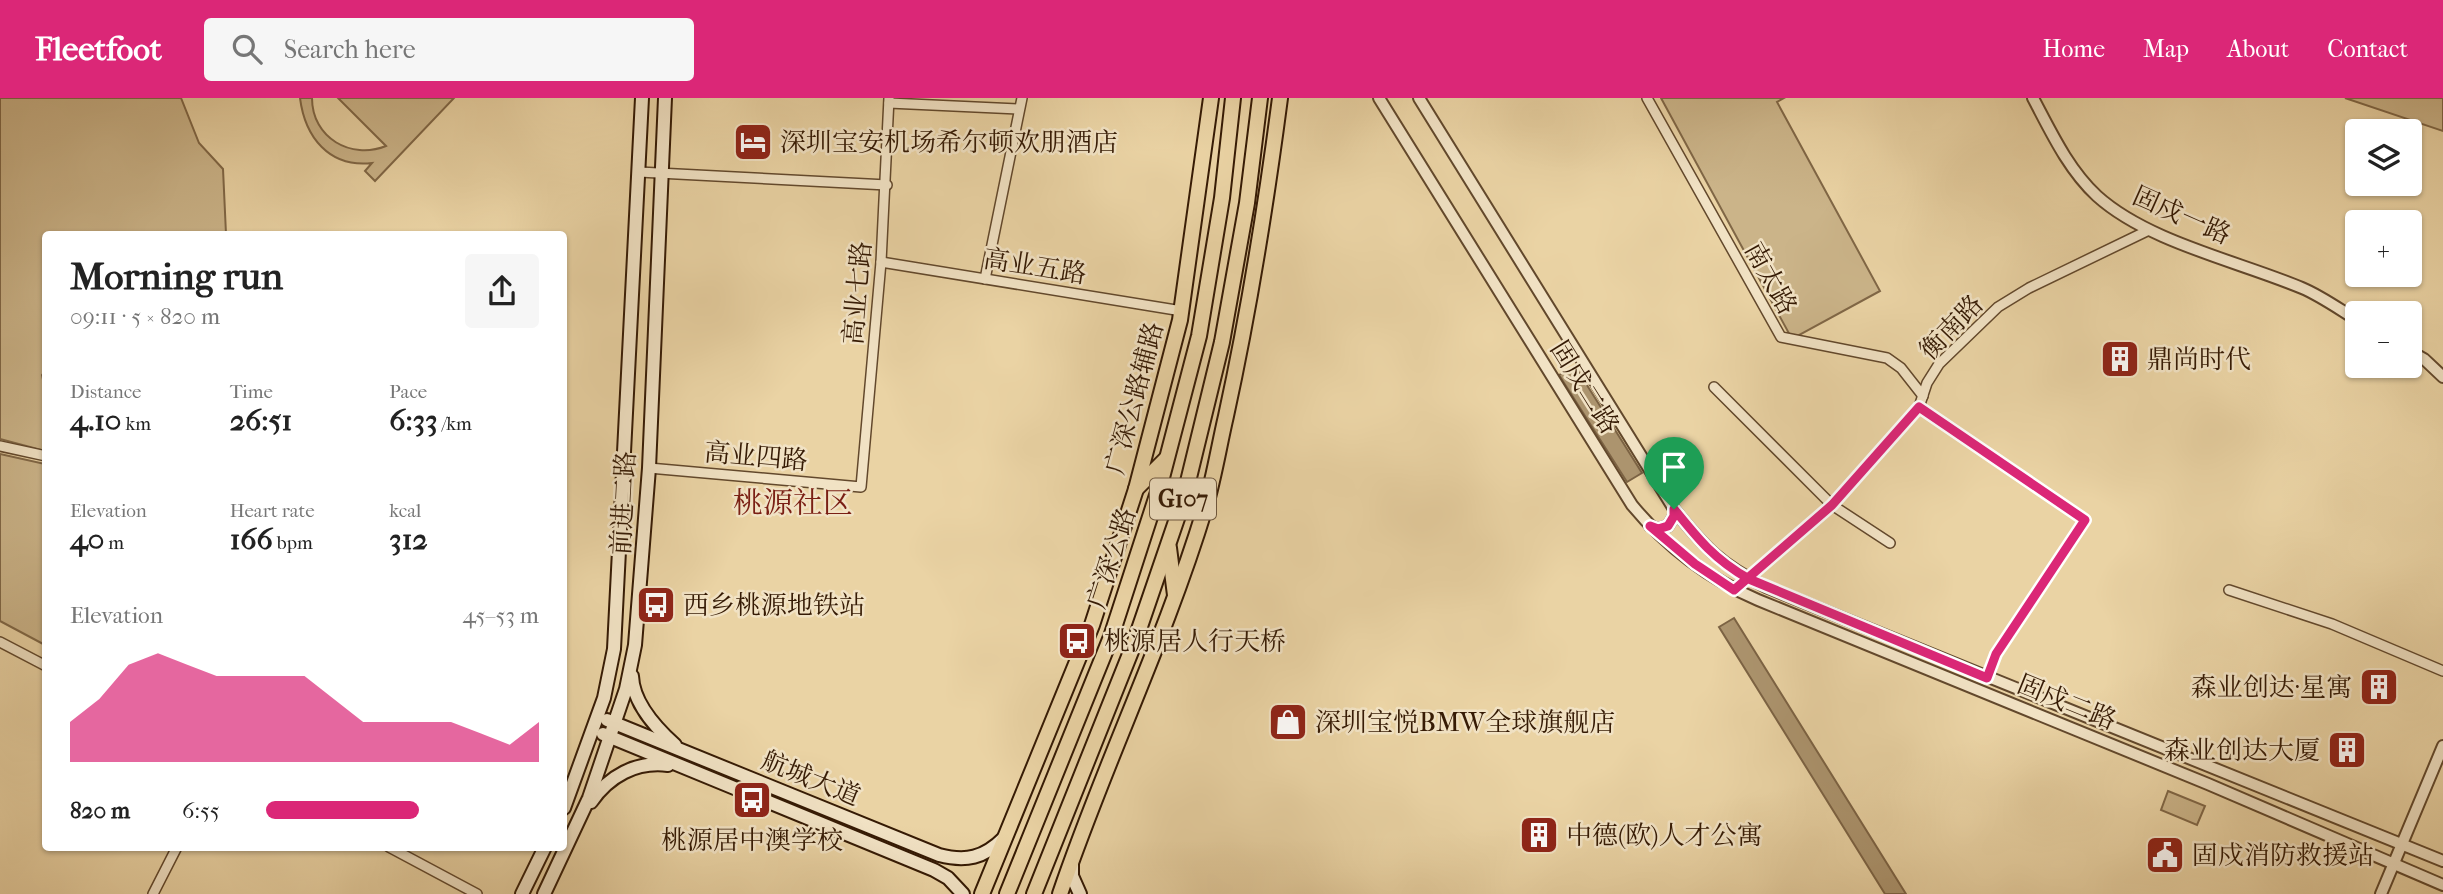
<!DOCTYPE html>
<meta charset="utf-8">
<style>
:root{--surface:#fff;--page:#f6f6f6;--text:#222;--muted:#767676;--accent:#db2777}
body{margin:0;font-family:"IM FELL French Canon","Noto Serif SC",serif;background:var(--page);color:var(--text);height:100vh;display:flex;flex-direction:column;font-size:26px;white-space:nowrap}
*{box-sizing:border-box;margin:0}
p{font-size:23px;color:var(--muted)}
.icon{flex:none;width:38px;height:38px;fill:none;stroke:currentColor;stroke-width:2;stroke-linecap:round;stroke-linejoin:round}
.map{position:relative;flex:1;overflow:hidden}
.panel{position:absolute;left:42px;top:133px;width:525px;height:620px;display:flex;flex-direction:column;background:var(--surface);border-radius:7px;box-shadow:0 2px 5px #0004}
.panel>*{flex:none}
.controls{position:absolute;left:2345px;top:21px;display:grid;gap:14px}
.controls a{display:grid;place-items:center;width:77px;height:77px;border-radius:7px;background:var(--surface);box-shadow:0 2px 5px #0004;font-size:35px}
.pin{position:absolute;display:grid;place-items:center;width:60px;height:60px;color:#fff;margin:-72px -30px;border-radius:50% 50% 50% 0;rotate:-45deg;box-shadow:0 0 7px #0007}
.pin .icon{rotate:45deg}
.round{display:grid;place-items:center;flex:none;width:74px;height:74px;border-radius:7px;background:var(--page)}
.summary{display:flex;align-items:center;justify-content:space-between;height:119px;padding:0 28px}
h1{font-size:38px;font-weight:800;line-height:52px}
.metrics{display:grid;grid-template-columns:repeat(3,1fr);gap:10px;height:119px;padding:7px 28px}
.metrics div{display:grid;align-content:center}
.metrics b{font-size:30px;font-weight:800}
.metrics small{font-size:19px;font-weight:400}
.metrics p{font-size:19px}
.chart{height:196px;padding:14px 28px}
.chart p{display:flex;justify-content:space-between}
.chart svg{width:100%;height:126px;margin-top:7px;fill:var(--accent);opacity:.7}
ul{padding:0 28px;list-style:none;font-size:23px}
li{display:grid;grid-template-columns:112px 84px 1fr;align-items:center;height:52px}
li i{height:18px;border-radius:9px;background:var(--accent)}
header{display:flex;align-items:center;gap:42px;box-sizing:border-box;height:98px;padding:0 35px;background:var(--accent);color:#fff}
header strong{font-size:33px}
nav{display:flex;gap:38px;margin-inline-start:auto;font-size:24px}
.search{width:490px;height:63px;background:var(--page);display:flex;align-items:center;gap:18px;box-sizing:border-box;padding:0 24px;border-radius:7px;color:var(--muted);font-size:26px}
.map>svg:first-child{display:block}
.green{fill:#cbb489;stroke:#806746;stroke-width:2}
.water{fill:#ac946e;stroke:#7c6344;stroke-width:2}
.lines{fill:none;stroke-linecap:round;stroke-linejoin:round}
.minor-casing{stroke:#62482c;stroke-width:12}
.tertiary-casing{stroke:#62482c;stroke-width:14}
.secondary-casing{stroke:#351a04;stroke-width:16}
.primary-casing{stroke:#351a04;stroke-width:18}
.trunk-casing{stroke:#351a04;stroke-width:18}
.minor{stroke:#f1e2c4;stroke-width:9}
.tertiary{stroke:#f1e2c4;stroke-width:10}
.secondary{stroke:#f1e2c4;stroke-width:12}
.primary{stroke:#ead3a4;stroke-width:14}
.trunk{stroke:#ead3a4;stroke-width:14}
.route-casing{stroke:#fff;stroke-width:14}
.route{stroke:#db2777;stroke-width:9}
.labels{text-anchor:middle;stroke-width:5;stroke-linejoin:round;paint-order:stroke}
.shield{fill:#f1e2c4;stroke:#6d563e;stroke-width:2}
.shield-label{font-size:24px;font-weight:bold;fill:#351a04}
.poi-label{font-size:26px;fill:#351a04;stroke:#f1e2c4;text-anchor:start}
.street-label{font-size:26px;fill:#351a04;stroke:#f1e2c4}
.quarter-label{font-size:30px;fill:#7a1f14;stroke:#f1e2c4}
</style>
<header>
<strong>Fleetfoot</strong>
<div class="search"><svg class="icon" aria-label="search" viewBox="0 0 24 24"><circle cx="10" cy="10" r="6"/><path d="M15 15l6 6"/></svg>Search here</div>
<nav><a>Home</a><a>Map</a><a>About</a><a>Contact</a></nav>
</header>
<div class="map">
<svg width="2443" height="796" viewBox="0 0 2443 796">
<rect width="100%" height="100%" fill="#ead3a4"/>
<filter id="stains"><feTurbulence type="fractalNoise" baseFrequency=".00286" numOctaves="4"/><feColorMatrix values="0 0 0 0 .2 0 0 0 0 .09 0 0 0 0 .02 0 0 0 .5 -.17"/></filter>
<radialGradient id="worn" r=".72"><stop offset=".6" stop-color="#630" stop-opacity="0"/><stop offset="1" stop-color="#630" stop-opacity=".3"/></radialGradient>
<!-- green -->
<g class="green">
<polygon points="0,0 181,0 199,45 223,71 226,136 46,136 46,272 42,277 45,291 45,353 0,341"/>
<path d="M300,0H312C312,40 351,62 386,48L338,0H454L375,83L365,73L372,65C329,70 305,39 300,0Z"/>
<polygon points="1661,0 1784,0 1777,4 1880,193 1792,241"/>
<polygon points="2345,0 2443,0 2443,33"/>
<polygon points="0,356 45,366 45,547 0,523"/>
<polygon points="2168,693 2205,708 2197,727 2161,712"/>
</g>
<!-- water -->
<g class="water">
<polygon points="1575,268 1642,375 1627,384 1559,277"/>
<polygon points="1734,520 1906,796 1885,796 1719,529"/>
</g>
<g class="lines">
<!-- minor casing -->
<g class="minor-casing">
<g id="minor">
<polyline points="1647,0 1781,239 1887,260 1901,270 1923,298"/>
<polyline points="889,5 1019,11"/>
<polyline points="639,74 887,87"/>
<polyline points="881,164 1182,213"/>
<polyline points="985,181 1022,0"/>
<polyline points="1714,289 1832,407 1890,445"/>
<polyline points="1919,309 2085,422 1996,556 1988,580"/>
<polyline points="0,348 46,358"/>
<polyline points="649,370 861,389 881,164 889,0"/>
<polyline points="1734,492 1832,407 1919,309 1927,285 1939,266 1998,209 2029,190 2149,132"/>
<polyline points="2229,492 2332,526 2443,573"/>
<polyline points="0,544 46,568"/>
<polyline points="389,749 477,796"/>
<polyline points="153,796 177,749"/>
</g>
</g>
<!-- tertiary casing -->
<g class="tertiary-casing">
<g id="tertiary">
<path d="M1379,0L1632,407C1666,448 1709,481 1758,502L2208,686L2443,787"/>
<path d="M1419,0L1674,411C1704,449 1721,467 1766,489L2443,763"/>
<path d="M2033,0C2051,34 2068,71 2097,98C2148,144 2238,163 2302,190C2321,198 2339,211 2357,222"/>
<polyline points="2410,253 2424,261 2443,279"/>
<polyline points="1650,428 1658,431 1668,428 1674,418 1674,411"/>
<polyline points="2381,796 2443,648"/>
</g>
</g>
<!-- secondary casing -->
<g class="secondary-casing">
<g id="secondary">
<path d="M632,578C633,605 655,629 675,647"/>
<path d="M607,622L939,757C966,764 984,760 1004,740"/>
<polyline points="603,636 934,772 948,780 963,796"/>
<path d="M591,704C609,678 636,663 668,667"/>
<polyline points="564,710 604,600 614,551 642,0"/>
<polyline points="1072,766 1072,778 1080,796"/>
<polyline points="522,796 545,749"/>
<polyline points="544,796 589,700 626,591 635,547 649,370 665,0"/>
</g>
</g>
<!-- primary casing -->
<g class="primary-casing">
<g id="primary">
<polyline points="982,796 1092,527 1136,391 1180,222 1211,0"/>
<path d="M1060,796C1104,666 1165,542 1205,410C1214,380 1219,348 1226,318C1249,213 1266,107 1280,0"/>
</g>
</g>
<!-- trunk casing -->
<g class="trunk-casing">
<g id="trunk">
<polyline points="1136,391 1166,361"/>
<polyline points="1169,450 1175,497"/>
<polyline points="1007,796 1111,539 1159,391 1199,238 1222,100 1233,0"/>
<polyline points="1034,796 1134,546 1184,400 1222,244 1247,105 1260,0"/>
</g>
</g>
<!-- minor -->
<use href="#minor" class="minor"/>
<!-- tertiary -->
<use href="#tertiary" class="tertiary"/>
<!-- secondary -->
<use href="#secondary" class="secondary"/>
<!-- primary -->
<use href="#primary" class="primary"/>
<!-- trunk -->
<use href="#trunk" class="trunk"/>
</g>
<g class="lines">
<!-- route casing -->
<g class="route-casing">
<path id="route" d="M1674,411V418L1668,428L1658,431L1650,428L1695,466L1734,492L1832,407L1919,309L2085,422L1996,556L1987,580L1749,481C1715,462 1698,441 1674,411"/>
</g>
<!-- route -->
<use href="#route" class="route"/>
</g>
<!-- icons -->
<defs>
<g id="hotel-square" transform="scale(2.0125)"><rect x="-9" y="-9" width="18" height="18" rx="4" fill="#8f2418" stroke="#f1e2c4"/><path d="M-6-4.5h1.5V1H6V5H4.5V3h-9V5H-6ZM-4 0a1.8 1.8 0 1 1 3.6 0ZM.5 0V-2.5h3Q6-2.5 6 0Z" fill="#fff"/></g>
<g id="building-square" transform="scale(2.0125)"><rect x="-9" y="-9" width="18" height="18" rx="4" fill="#8f2418" stroke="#f1e2c4"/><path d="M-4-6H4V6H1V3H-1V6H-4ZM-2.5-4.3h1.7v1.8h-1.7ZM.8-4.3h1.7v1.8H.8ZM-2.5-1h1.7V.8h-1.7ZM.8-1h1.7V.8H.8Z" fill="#fff"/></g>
<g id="bus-square" transform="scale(2.0125)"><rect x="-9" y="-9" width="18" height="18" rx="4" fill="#8f2418" stroke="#f1e2c4"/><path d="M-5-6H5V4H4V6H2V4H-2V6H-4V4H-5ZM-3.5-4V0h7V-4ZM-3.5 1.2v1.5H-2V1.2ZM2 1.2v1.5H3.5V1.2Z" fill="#fff"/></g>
<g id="shop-square" transform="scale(2.0125)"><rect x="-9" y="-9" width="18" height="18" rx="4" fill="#8f2418" stroke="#f1e2c4"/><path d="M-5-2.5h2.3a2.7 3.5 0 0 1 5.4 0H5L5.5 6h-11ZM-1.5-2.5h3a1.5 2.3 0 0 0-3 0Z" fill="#fff"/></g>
<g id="civic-square" transform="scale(2.0125)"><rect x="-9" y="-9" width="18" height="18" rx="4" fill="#8f2418" stroke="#f1e2c4"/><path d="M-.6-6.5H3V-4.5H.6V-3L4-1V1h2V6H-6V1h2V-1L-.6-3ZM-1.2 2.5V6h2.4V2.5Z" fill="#fff"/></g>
</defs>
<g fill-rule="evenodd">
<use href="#hotel-square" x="753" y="44"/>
<use href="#building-square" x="2120" y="261"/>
<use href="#bus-square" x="656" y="507"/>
<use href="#bus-square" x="1077" y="543"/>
<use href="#building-square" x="2379" y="589"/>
<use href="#shop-square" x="1288" y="624"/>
<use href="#building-square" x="2347" y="652"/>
<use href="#bus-square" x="752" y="702"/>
<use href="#building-square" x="1539" y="737"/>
<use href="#civic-square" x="2165" y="757"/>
</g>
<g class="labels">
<!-- shield labels -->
<rect class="shield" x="1150" y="380.5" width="66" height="41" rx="5"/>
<g class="shield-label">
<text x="1183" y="409">G107</text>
</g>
<!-- poi labels -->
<g class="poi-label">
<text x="780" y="53">深圳宝安机场希尔顿欢朋酒店</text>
<text x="2147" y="270">鼎尚时代</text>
<text x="683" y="516">西乡桃源地铁站</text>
<text x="1104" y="552">桃源居人行天桥</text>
<text x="2352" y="598" text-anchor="end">森业创达·星寓</text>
<text x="1315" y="633">深圳宝悦BMW全球旗舰店</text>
<text x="2320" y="661" text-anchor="end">森业创达大厦</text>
<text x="1566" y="746">中德(欧)人才公寓</text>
<text x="752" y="751" text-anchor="middle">桃源居中澳学校</text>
<text x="2192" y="766">固戍消防救援站</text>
</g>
<!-- street labels -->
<g class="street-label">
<text transform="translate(2182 117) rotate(24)" y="9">固戍一路</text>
<text transform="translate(1035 168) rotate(9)" y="9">高业五路</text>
<text transform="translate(1771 180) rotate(61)" y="9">南太路</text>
<text transform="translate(857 195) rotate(-85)" y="9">高业七路</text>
<text transform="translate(1951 229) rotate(-46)" y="9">衡南路</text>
<text transform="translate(1585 289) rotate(58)" y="9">固戍二路</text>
<text transform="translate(1134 300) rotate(-75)" y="9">广深公路辅路</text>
<text transform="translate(756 358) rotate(5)" y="9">高业四路</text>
<text transform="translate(623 405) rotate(-87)" y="9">前进二路</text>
<text transform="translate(1111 460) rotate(-72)" y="9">广深公路</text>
<text transform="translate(2067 604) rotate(22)" y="9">固戍二路</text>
<text transform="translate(811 680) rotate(22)" y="9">航城大道</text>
</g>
<!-- quarter labels -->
<g class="quarter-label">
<text x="793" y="415">桃源社区</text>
</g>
</g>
<rect width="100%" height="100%" filter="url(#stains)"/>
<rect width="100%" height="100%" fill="url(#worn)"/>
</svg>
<div class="controls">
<a><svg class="icon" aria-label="layers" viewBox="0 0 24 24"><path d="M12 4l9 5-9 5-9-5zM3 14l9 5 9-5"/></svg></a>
<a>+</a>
<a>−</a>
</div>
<div class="pin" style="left:1674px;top:411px;background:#1e9e55"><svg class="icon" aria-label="arrive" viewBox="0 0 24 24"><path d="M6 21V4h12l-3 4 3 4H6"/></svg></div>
<section class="panel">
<div class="summary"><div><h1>Morning run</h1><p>09:11 · 5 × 820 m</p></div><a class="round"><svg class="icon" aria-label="share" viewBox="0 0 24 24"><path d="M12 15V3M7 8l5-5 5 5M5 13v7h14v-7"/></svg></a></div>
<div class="metrics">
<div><p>Distance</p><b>4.10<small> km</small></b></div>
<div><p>Time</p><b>26:51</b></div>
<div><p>Pace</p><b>6:33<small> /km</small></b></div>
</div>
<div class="metrics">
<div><p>Elevation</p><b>40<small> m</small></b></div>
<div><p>Heart rate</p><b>166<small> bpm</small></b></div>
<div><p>kcal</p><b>312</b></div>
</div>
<div class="chart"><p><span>Elevation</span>45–53 m</p>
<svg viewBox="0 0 160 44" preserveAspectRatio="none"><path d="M0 44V30L10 22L20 10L30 6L40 10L50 14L60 14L70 14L80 14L90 22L100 30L110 30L120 30L130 30L140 34L150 38L160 30V44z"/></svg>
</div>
<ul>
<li><b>820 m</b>6:55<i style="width:56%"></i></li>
</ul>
</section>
</div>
